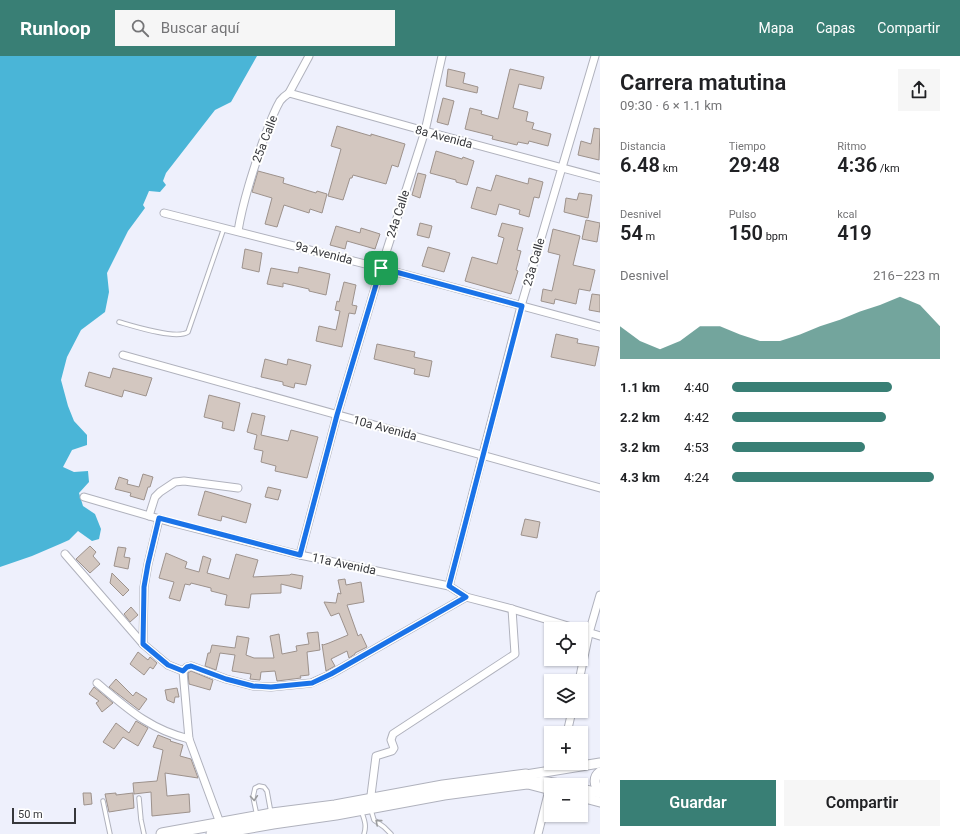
<!DOCTYPE html>
<html lang="es">
<meta charset="utf-8">
<style>
:root{--surface:#fff;--page:#f6f6f6;--text:#202124;--muted:#757577;--accent:#397f75}
body{margin:0;font-family:Roboto,sans-serif;background:var(--page);color:var(--text);height:100vh;display:flex;flex-direction:column;font-size:15px;white-space:nowrap}
*{box-sizing:border-box;margin:0}
p{font-size:13px;color:var(--muted)}
.icon{flex:none;width:22px;height:22px;fill:none;stroke:currentColor;stroke-width:2;stroke-linecap:round;stroke-linejoin:round}
.map{position:relative;flex:1;overflow:hidden}
.panel{display:flex;flex-direction:column;background:var(--surface);width:360px}
.panel>*{flex:none}
.fabs{position:absolute;left:544px;top:566px;display:grid;gap:8px}
.fabs a{display:grid;place-items:center;width:44px;height:44px;border-radius:0px;background:var(--surface);box-shadow:0 1px 3px #0004;font-size:20px}
.scale{position:absolute;left:12px;bottom:10px;width:64px;box-sizing:border-box;padding-left:4px;border:2px solid #36373b;border-top:0;font-size:11px;line-height:14px;white-space:nowrap;color:#36373b;-webkit-text-stroke:3px #fff;paint-order:stroke}
.pin{position:absolute;display:grid;place-items:center;width:34px;height:34px;color:#fff;margin:-17px;border-radius:8px;box-shadow:0 2px 6px #0006}
.round{display:grid;place-items:center;flex:none;width:42px;height:42px;border-radius:0px;background:var(--page)}
.summary{display:flex;align-items:center;justify-content:space-between;height:68px;padding:0 20px}
h1{font-size:22px;font-weight:600;line-height:30px}
.figures{display:grid;grid-template-columns:repeat(3,1fr);gap:6px;height:68px;padding:4px 20px}
.figures div{display:grid;align-content:center}
.figures b{font-size:20px;font-weight:600}
.figures small{font-size:11px;font-weight:400}
.figures p{font-size:11px}
.chart{height:112px;padding:8px 20px}
.chart p{display:flex;justify-content:space-between}
.chart svg{width:100%;height:72px;margin-top:4px;fill:var(--accent);opacity:.7}
.primary-button{display:flex;gap:8px;margin-top:auto;padding:8px 20px}
.primary-button a{flex:1;height:46px;border-radius:0px;background:var(--accent);color:#fff;font-size:16px;font-weight:600;line-height:46px;text-align:center}
.primary-button a+a{background:var(--page);color:var(--text)}
ul{padding:0 20px;list-style:none;font-size:13px}
li{display:grid;grid-template-columns:64px 48px 1fr;align-items:center;height:30px}
li i{height:10px;border-radius:5px;background:var(--accent)}
header{display:flex;align-items:center;gap:24px;box-sizing:border-box;height:56px;padding:0 20px;background:var(--accent);color:#fff}
header strong{font-size:19px}
nav{display:flex;gap:22px;margin-inline-start:auto;font-size:14px}
.search{width:280px;height:36px;background:var(--page);display:flex;align-items:center;gap:10px;box-sizing:border-box;padding:0 14px;border-radius:0px;color:var(--muted);font-size:15px}
main{display:flex;flex:1;min-height:0}
.map>svg:first-child{display:block}
.water{fill:#4ab5d7}
.building{fill:#d3c7c0;stroke:#9d928c}
.lines{fill:none;stroke-linecap:round;stroke-linejoin:round}
.lane-casing{stroke:#b0b2bd;stroke-width:5.5}
.street-casing{stroke:#b0b2bd;stroke-width:9}
.secondary-casing{stroke:#b0b2bd;stroke-width:11}
.primary-casing{stroke:#b0b2bd;stroke-width:13}
.lane{stroke:#fff;stroke-width:3.5}
.street{stroke:#fff;stroke-width:7}
.secondary{stroke:#fff;stroke-width:9}
.primary{stroke:#fff;stroke-width:11}
.oneway{stroke:#9a9b9d}
.route-casing{stroke:#fff;stroke-width:8}
.route{stroke:#1a73e8;stroke-width:5}
.labels{text-anchor:middle;stroke-width:4;stroke-linejoin:round;paint-order:stroke}
.street-label{font-size:12px;fill:#36373b;stroke:#fff}
</style>
<header>
<strong>Runloop</strong>
<div class="search"><svg class="icon" aria-label="search" viewBox="0 0 24 24"><circle cx="10" cy="10" r="6"/><path d="M15 15l6 6"/></svg>Buscar aquí</div>
<nav><a>Mapa</a><a>Capas</a><a>Compartir</a></nav>
</header>
<main>
<div class="map">
<svg width="600" height="778" viewBox="0 0 600 778">
<rect width="100%" height="100%" fill="#eef0fc"/>
<!-- water -->
<polygon class="water" points="0,0 257,0 231,46 215,54 166,117 163,125 166,129 160,136 149,135 143,149 145,152 128,175 107,217 109,236 105,256 81,274 67,301 61,324 68,350 74,365 87,379 87,389 72,394 63,411 74,416 88,415 89,426 79,437 83,450 95,458 101,473 99,483 92,485 78,475 69,484 60,488 32,500 0,511"/>
<!-- building -->
<g class="building">
<polygon points="448,13 465,17 463,27 478,31 477,37 446,30"/>
<polygon points="510,13 544,21 541,33 519,28 513,52 528,56 526,65 534,67 532,73 551,78 548,90 529,85 528,88 518,86 517,89 492,83 493,80 465,73 470,52 482,55 481,58 498,63"/>
<polygon points="443,42 454,45 448,69 437,66"/>
<polygon points="337,70 371,80 371,78 405,88 398,111 392,109 386,128 353,119 352,122 350,122 343,144 328,140 341,93 331,90"/>
<polygon points="594,72 600,73 599,104 578,99 581,85 591,88"/>
<polygon points="436,95 462,103 463,101 474,105 467,129 456,126 456,124 430,117"/>
<polygon points="258,115 284,122 283,127 316,137 317,135 327,138 322,157 310,153 309,157 284,149 277,171 265,168 272,142 252,136"/>
<polygon points="418,117 426,119 420,142 412,139"/>
<polygon points="496,119 528,128 529,122 543,126 539,142 534,141 529,161 519,158 520,154 499,148 496,159 471,152 477,131 491,135"/>
<polygon points="579,137 592,139 588,162 564,156 566,142 577,144"/>
<polygon points="586,164 600,167 597,186 582,183"/>
<polygon points="420,167 432,170 429,182 417,179"/>
<polygon points="502,167 523,172 517,194 521,195 516,214 518,215 511,238 465,225 472,201 497,208 504,182 498,180"/>
<polygon points="336,170 360,177 361,172 380,178 375,193 347,185 345,193 330,189"/>
<polygon points="553,173 580,180 573,209 595,214 590,235 579,233 576,248 555,243 554,248 541,245 543,233 552,235 560,199 548,196"/>
<polygon points="428,191 450,197 444,216 422,210"/>
<polygon points="245,193 262,197 259,216 242,212"/>
<polygon points="299,211 330,218 326,239 309,235 309,233 283,227 283,231 267,228 271,212 298,217"/>
<polygon points="344,226 356,229 352,249 357,250 355,258 349,257 342,291 316,285 319,270 336,274 340,255 335,254 337,245 339,246"/>
<polygon points="592,238 600,239 600,256 589,254"/>
<polygon points="556,278 578,283 577,287 599,291 595,310 551,301"/>
<polygon points="377,288 415,296 414,301 432,305 429,321 414,318 415,313 374,303"/>
<polygon points="265,303 287,309 288,303 311,309 306,329 295,327 294,332 283,329 283,326 261,321"/>
<polygon points="113,312 152,322 146,340 124,334 122,341 85,330 89,316 110,322"/>
<polygon points="209,339 240,347 234,375 222,372 223,366 204,361"/>
<polygon points="252,357 265,360 261,379 288,385 291,374 318,381 307,422 275,415 276,410 261,406 263,395 254,393 257,379 247,376"/>
<polygon points="143,418 153,421 150,431 148,431 144,444 130,440 131,437 115,433 119,421 128,424 127,428 139,431"/>
<polygon points="268,431 281,434 278,444 265,441"/>
<polygon points="205,435 251,448 246,467 222,460 221,465 198,459"/>
<polygon points="525,463 540,466 537,482 521,479"/>
<polygon points="90,490 96,496 93,500 100,508 90,517 76,503"/>
<polygon points="118,491 126,492 124,501 130,502 128,513 114,510"/>
<polygon points="166,497 187,506 185,512 199,516 203,500 211,503 207,517 229,523 236,498 258,504 253,521 290,519 291,518 303,520 301,533 281,528 281,537 251,538 249,552 225,549 227,539 211,535 211,532 191,527 190,529 185,528 180,545 169,542 174,526 159,522"/>
<polygon points="112,517 129,534 123,540 110,527"/>
<polygon points="345,523 346,529 361,526 364,546 347,549 358,580 361,578 367,591 355,597 355,598 349,602 347,595 331,603 335,610 326,615 322,588 323,589 329,587 348,579 339,557 331,560 324,546 336,547 338,537 341,538 338,524"/>
<polygon points="131,551 138,559 130,566 124,558"/>
<polygon points="318,576 320,594 307,596 309,619 300,620 301,622 277,625 275,615 261,616 260,624 250,623 251,618 232,615 235,599 220,597 216,614 205,610 208,597 210,597 212,589 235,592 237,580 249,582 246,599 254,602 274,602 270,580 279,578 282,598 297,595 296,590 309,588 307,577"/>
<polygon points="138,596 148,604 150,601 157,607 153,613 150,611 144,619 130,608"/>
<polygon points="191,615 213,624 210,634 189,628 188,617"/>
<polygon points="116,623 133,640 136,636 147,643 139,654 109,631"/>
<polygon points="94,631 113,647 102,656 96,647 99,645 89,638"/>
<polygon points="177,632 179,641 175,641 174,647 167,644 165,634"/>
<polygon points="136,665 148,672 138,690 123,681 114,693 103,686 116,667 129,677"/>
<polygon points="158,679 171,684 170,685 183,689 180,700 191,703 198,722 165,717 167,740 189,738 190,756 152,760 151,736 134,738 133,727 157,725 163,694 153,691"/>
<polygon points="83,737 91,737 92,748 84,749"/>
<polygon points="116,737 116,739 133,737 134,752 109,756 105,738"/>
</g>
<g class="lines">
<!-- lane casing -->
<g class="lane-casing">
<g id="lane">
<path d="M119,266C133,270 176,284 188,276L224,172"/>
<polyline points="139,742 141,764 144,778"/>
<polyline points="103,745 110,778"/>
<path d="M361,754C364,763 367,769 364,778"/>
<polyline points="371,754 374,764 384,771 391,778"/>
<polyline points="257,760 253,741 255,732 259,730 264,731 267,735 271,757"/>
</g>
</g>
<!-- street casing -->
<g class="street-casing">
<g id="street">
<polyline points="289,37 425,75 600,122"/>
<polyline points="164,157 381,212 600,271"/>
<path d="M238,175C243,145 253,115 263,85C268,72 273,57 280,45C283,41 286,39 289,37L309,0"/>
<polyline points="123,299 600,432"/>
<polyline points="84,441 170,466 300,499 449,530 466,541 512,553 578,573"/>
<polyline points="149,460 155,441 160,436 175,426 184,425 238,432"/>
<polyline points="65,498 143,588 168,609 183,615 187,611 191,610 226,623 253,630 271,631 311,627 331,618 466,541"/>
<polyline points="300,499 337,359 381,212 425,75 442,0"/>
<polyline points="449,530 521,250 595,0"/>
<polyline points="581,574 600,580"/>
<polyline points="143,588 144,531 148,508 159,463"/>
<polyline points="183,615 189,683 220,767"/>
<polyline points="579,625 589,577 600,539"/>
<path d="M97,627C128,653 149,673 189,683"/>
<polyline points="567,677 572,655"/>
<polyline points="370,747 376,700 392,695 394,692 391,684 393,678 515,598 512,553"/>
<polyline points="538,778 550,730"/>
</g>
</g>
<!-- secondary casing -->
<g class="secondary-casing">
<g id="secondary">
<path d="M600,716C593,721 594,730 600,735"/>
<polyline points="526,719 600,707"/>
<path d="M527,727C542,724 550,726 565,729"/>
<polyline points="528,728 551,734"/>
<polyline points="581,733 600,737"/>
<polyline points="581,741 600,746"/>
</g>
</g>
<!-- primary casing -->
<g class="primary-casing">
<g id="primary">
<polyline points="162,778 272,758 335,750 443,730 526,719"/>
<polyline points="212,778 273,767 336,758 444,738 527,727"/>
</g>
</g>
<!-- lane -->
<use href="#lane" class="lane"/>
<!-- street -->
<use href="#street" class="street"/>
<!-- secondary -->
<use href="#secondary" class="secondary"/>
<!-- primary -->
<use href="#primary" class="primary"/>
</g>
<!-- one-way arrows -->
<defs><path id="oneway-chevron" d="M-2-3.5L2.5 0L-2 3.5" fill="none" stroke-width="1.6" stroke-linecap="round" stroke-linejoin="round"/></defs>
<g class="oneway">
<use href="#oneway-chevron" transform="translate(254 742) rotate(86)"/>
<use href="#oneway-chevron" transform="translate(378 766) rotate(-139)"/>
</g>
<g class="lines">
<!-- route casing -->
<g class="route-casing">
<polygon id="route" points="381,212 522,250 449,530 466,541 331,618 312,627 271,631 253,630 226,623 191,610 187,611 183,615 168,609 143,588 144,531 148,508 159,462 300,499 337,359"/>
</g>
<!-- route -->
<use href="#route" class="route"/>
</g>
<g class="labels">
<!-- street labels -->
<g class="street-label">
<text transform="translate(444 81) rotate(15)" y="4">8a Avenida</text>
<text transform="translate(265 83) rotate(-69)" y="4">25a Calle</text>
<text transform="translate(398 158) rotate(-72)" y="4">24a Calle</text>
<text transform="translate(324 197) rotate(15)" y="4">9a Avenida</text>
<text transform="translate(534 206) rotate(-74)" y="4">23a Calle</text>
<text transform="translate(385 372) rotate(15)" y="4">10a Avenida</text>
<text transform="translate(344 508) rotate(12)" y="4">11a Avenida</text>
</g>
</g>
</svg>
<div class="fabs">
<a><svg class="icon" aria-label="locate" viewBox="0 0 24 24"><circle cx="12" cy="12" r="6"/><path d="M12 2v4M12 18v4M2 12h4M18 12h4"/></svg></a>
<a><svg class="icon" aria-label="layers" viewBox="0 0 24 24"><path d="M12 4l9 5-9 5-9-5zM3 14l9 5 9-5"/></svg></a>
<a>+</a>
<a>−</a>
</div>
<div class="scale">50 m</div>
<div class="pin" style="left:381px;top:212px;background:#1e9e55"><svg class="icon" aria-label="arrive" viewBox="0 0 24 24"><path d="M6 21V4h12l-3 4 3 4H6"/></svg></div>
</div>
<section class="panel">
<div class="summary"><div><h1>Carrera matutina</h1><p>09:30 · 6 × 1.1 km</p></div><a class="round"><svg class="icon" aria-label="share" viewBox="0 0 24 24"><path d="M12 15V3M7 8l5-5 5 5M5 13v7h14v-7"/></svg></a></div>
<div class="figures">
<div><p>Distancia</p><b>6.48<small> km</small></b></div>
<div><p>Tiempo</p><b>29:48</b></div>
<div><p>Ritmo</p><b>4:36<small> /km</small></b></div>
</div>
<div class="figures">
<div><p>Desnivel</p><b>54<small> m</small></b></div>
<div><p>Pulso</p><b>150<small> bpm</small></b></div>
<div><p>kcal</p><b>419</b></div>
</div>
<div class="chart"><p><span>Desnivel</span>216–223 m</p>
<svg viewBox="0 0 160 44" preserveAspectRatio="none"><path d="M0 44V24L10 33L20 38L30 33L40 24L50 24L60 29L70 33L80 33L90 29L100 24L110 20L120 15L130 11L140 6L150 11L160 24V44z"/></svg>
</div>
<ul>
<li><b>1.1 km</b>4:40<i style="width:77%"></i></li>
<li><b>2.2 km</b>4:42<i style="width:74%"></i></li>
<li><b>3.2 km</b>4:53<i style="width:64%"></i></li>
<li><b>4.3 km</b>4:24<i style="width:97%"></i></li>
</ul>
<div class="primary-button"><a>Guardar</a><a>Compartir</a></div>
</section>
</main>
